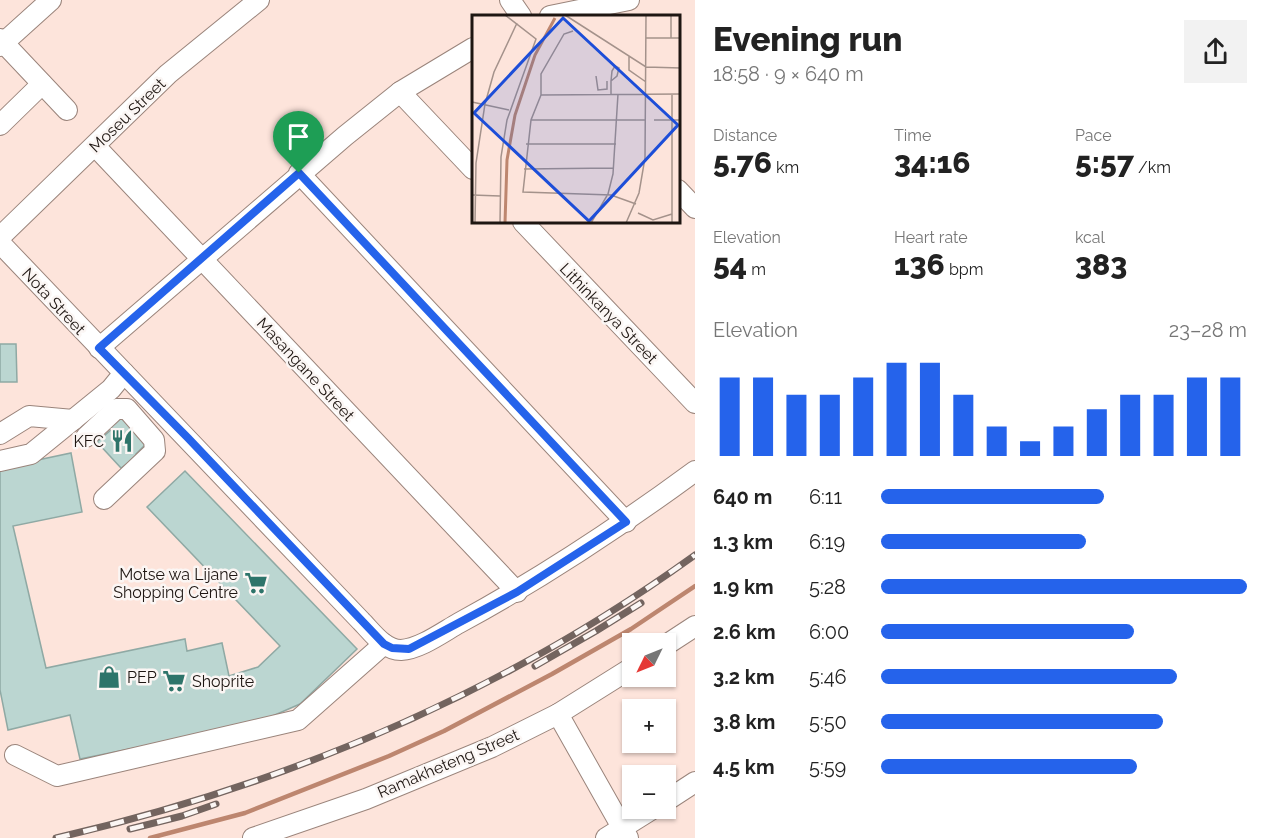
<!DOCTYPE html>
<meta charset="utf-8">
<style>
:root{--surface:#fff;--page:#f2f2f2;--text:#222;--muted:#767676;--accent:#2563eb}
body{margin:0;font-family:Raleway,sans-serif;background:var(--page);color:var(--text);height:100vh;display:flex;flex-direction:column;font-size:22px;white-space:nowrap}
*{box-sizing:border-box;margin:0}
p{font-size:20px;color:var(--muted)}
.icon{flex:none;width:33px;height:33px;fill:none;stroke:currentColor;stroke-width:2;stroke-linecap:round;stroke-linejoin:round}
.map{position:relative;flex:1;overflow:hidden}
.details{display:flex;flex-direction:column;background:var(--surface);width:570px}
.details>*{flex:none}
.needle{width:39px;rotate:227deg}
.fabs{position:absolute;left:622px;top:633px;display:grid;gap:12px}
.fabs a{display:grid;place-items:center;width:54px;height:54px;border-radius:0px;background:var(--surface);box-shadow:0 2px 4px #0004;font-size:30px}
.pin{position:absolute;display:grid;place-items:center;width:51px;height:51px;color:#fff;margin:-62px -26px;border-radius:50% 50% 50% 0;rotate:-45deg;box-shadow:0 0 6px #0007}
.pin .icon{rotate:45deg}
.round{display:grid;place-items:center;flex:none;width:63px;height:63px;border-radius:0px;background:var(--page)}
.headline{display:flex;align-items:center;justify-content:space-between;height:102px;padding:0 18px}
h1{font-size:33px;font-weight:800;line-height:45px}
.metrics{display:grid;grid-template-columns:repeat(3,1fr);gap:9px;height:102px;padding:6px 18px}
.metrics div{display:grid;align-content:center}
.metrics b{font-size:30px;font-weight:800}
.metrics small{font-size:16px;font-weight:400}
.metrics p{font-size:16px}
.chart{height:168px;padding:12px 18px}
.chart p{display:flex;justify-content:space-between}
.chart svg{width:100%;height:108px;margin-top:6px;stroke:var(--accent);stroke-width:6}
ul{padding:0 18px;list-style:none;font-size:20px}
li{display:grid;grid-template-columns:96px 72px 1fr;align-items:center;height:45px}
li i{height:15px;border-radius:8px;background:var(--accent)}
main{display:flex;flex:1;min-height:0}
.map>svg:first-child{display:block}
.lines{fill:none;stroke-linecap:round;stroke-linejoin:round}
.stream{stroke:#bd866f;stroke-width:4.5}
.building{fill:#bbd6d1;stroke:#8fa9a4;stroke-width:1.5}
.minor-casing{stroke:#9a847b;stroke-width:22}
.minor{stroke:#fff;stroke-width:20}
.rail-casing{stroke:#73645f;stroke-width:7}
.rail{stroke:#fbf6f4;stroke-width:4.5;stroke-dasharray:14;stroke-linecap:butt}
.route-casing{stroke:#fff;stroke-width:12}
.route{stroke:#2563eb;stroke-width:8}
.labels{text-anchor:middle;stroke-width:5;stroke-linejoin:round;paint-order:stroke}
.street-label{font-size:16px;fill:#1e1612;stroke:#fbf6f4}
.poi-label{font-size:16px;fill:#1e1612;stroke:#fbf6f4;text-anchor:end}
.inset-river{fill:none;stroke:#bd866f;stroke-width:3}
.inset-road{fill:none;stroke:#a4928b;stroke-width:1.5}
.view{fill:#1d4ed8;fill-opacity:0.15;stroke:#1d4ed8;stroke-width:3}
.inset-edge{fill:none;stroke:#1e1612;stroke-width:3}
</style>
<main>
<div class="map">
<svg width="695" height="838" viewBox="0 0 695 838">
<rect width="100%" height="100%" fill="#fde4db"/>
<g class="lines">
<!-- stream -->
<polyline class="stream" points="150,838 245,813 389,756 444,731 552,674 631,629 695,586"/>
</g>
<!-- building -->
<g class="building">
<polygon points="0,344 16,344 17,382 0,382"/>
<polygon points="119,412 145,445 136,454 138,456 121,468 97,442 112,429 107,424"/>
<polygon points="71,453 82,512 13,526 46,668 185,639 187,651 222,643 229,676 258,667 280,646 147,507 185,471 357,649 300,704 254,724 80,759 70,715 8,730 0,690 0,468"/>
</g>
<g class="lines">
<!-- minor casing -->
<g class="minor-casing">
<g id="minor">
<polyline points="510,0 521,16"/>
<polyline points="550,16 629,0"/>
<polyline points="0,39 67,110"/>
<polyline points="0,46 51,0"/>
<polyline points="400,92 473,169"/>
<polyline points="0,125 42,84"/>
<polyline points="95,146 517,592"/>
<polyline points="299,173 626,522"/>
<polyline points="678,190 695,208"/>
<polyline points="523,222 695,403"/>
<polyline points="0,237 168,74 259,0"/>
<path d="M0,243L361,621C372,632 384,650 401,650C420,649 443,632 459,623C542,578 619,527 695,471"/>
<polyline points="99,348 345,136 400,92 473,48"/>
<polyline points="0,434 29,416 73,420"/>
<polyline points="86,437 116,409 127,409 154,440 155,451 104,499"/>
<polyline points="0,461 31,454 111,389 124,373"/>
<polyline points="666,645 695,626"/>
<polyline points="558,714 628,838"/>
<polyline points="15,755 57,776 298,720 384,644"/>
<polyline points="666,801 695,782"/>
<polyline points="253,838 366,799 492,747 558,714 633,667"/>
<polyline points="606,838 654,808"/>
</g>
</g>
<!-- minor -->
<use href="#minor" class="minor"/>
<!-- rail casing -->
<g class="rail-casing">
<g id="rail">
<polyline points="535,666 596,631 641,603"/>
<polyline points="130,829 182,816 216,804"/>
<path d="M56,838C285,785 504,693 695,555"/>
</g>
</g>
<!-- rail -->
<use href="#rail" class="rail"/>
</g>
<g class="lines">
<!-- route casing -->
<g class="route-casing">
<polygon id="route" points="299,173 626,522 517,592 409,649 392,648 384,644 188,438 99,348"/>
</g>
<!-- route -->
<use href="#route" class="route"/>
</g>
<!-- icons -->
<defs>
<g id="restaurant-bare" transform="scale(1.8)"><path d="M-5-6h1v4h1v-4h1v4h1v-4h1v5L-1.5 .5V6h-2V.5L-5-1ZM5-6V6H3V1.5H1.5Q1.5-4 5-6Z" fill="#2e746a" stroke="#fbf6f4" stroke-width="2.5" paint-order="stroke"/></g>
<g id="supermarket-bare" transform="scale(1.8)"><path d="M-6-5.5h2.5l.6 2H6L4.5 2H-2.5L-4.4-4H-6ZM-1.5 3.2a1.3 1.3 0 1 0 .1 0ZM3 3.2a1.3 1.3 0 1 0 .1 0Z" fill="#2e746a" stroke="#fbf6f4" stroke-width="2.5" paint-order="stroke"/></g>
<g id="shop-bare" transform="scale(1.8)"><path d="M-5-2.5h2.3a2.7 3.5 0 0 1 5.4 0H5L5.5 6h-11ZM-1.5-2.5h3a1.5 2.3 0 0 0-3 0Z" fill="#2e746a" stroke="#fbf6f4" stroke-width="2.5" paint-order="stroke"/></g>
</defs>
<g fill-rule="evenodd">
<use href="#restaurant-bare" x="122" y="441"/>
<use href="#supermarket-bare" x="256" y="583"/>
<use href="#shop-bare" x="109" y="677"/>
<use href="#supermarket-bare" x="174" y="681"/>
</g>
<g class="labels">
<!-- street labels -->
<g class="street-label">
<text transform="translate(127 115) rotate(-44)" y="6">Moseu Street</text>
<text transform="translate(54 301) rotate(47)" y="6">Nota Street</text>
<text transform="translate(609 313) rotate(46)" y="6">Lithinkanya Street</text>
<text transform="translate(306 369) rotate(47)" y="6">Masangane Street</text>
<text transform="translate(448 763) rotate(-23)" y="6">Ramakheteng Street</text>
</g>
<!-- poi labels -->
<g class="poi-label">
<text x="104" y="447">KFC</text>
<text x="238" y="580">Motse wa Lijane<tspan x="238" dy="18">Shopping Centre</tspan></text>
<text x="127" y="683" text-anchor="start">PEP</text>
<text x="192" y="687" text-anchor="start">Shoprite</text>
</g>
</g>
<!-- overview -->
<g transform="translate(472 15)">
<rect width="208" height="208" fill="#fde4db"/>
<path class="inset-river" d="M33,208L35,145L43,100L63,40L83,3"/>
<path class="inset-road" d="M93,0L174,52L209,53M199,0V23M174,23H209M157,41V55L174,67M124,61L126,75L135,74V66M69,80L59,105L51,177L139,180L164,189M69,80L209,79M69,80V59L92,19L101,16M139,80V66L140,56L143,51L147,53L145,61L139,66M0,87L37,95M59,105H174M182,105H209M54,129H144M52,154L142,153M0,180L28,181M166,198L181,205L200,199M3,208L4,148L13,89L22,57L45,8M28,208L29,142L35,105L64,24L33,0M119,208L136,179L141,159L146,79M154,208L167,178L173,143L174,0M200,208V79"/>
<path class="view" d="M91,3L206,110L117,206L2,98Z"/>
<rect width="208" height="208" class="inset-edge"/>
</g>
</svg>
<div class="fabs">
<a><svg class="needle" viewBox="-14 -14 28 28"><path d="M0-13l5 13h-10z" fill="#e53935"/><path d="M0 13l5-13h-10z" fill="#767676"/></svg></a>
<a>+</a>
<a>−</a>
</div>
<div class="pin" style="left:299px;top:173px;background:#1e9e55"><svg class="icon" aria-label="arrive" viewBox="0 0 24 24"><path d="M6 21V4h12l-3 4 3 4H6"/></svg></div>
</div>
<section class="details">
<div class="headline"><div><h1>Evening run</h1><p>18:58 · 9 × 640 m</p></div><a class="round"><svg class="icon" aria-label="share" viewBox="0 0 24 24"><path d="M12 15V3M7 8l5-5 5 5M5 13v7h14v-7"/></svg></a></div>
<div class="metrics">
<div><p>Distance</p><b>5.76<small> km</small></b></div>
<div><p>Time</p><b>34:16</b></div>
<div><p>Pace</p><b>5:57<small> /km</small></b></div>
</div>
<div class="metrics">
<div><p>Elevation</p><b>54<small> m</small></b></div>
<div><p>Heart rate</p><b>136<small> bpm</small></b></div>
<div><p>kcal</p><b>383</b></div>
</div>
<div class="chart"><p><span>Elevation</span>23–28 m</p>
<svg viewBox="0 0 160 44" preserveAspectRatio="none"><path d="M5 44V12M15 44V12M25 44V19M35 44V19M45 44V12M55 44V6M65 44V6M75 44V19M85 44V32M95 44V38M105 44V32M115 44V25M125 44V19M135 44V19M145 44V12M155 44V12"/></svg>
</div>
<ul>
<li><b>640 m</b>6:11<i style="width:61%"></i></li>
<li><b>1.3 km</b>6:19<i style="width:56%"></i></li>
<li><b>1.9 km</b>5:28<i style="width:100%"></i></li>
<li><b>2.6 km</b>6:00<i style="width:69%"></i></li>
<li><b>3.2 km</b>5:46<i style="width:81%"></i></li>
<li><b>3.8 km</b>5:50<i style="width:77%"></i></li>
<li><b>4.5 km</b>5:59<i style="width:70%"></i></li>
</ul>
</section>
</main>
